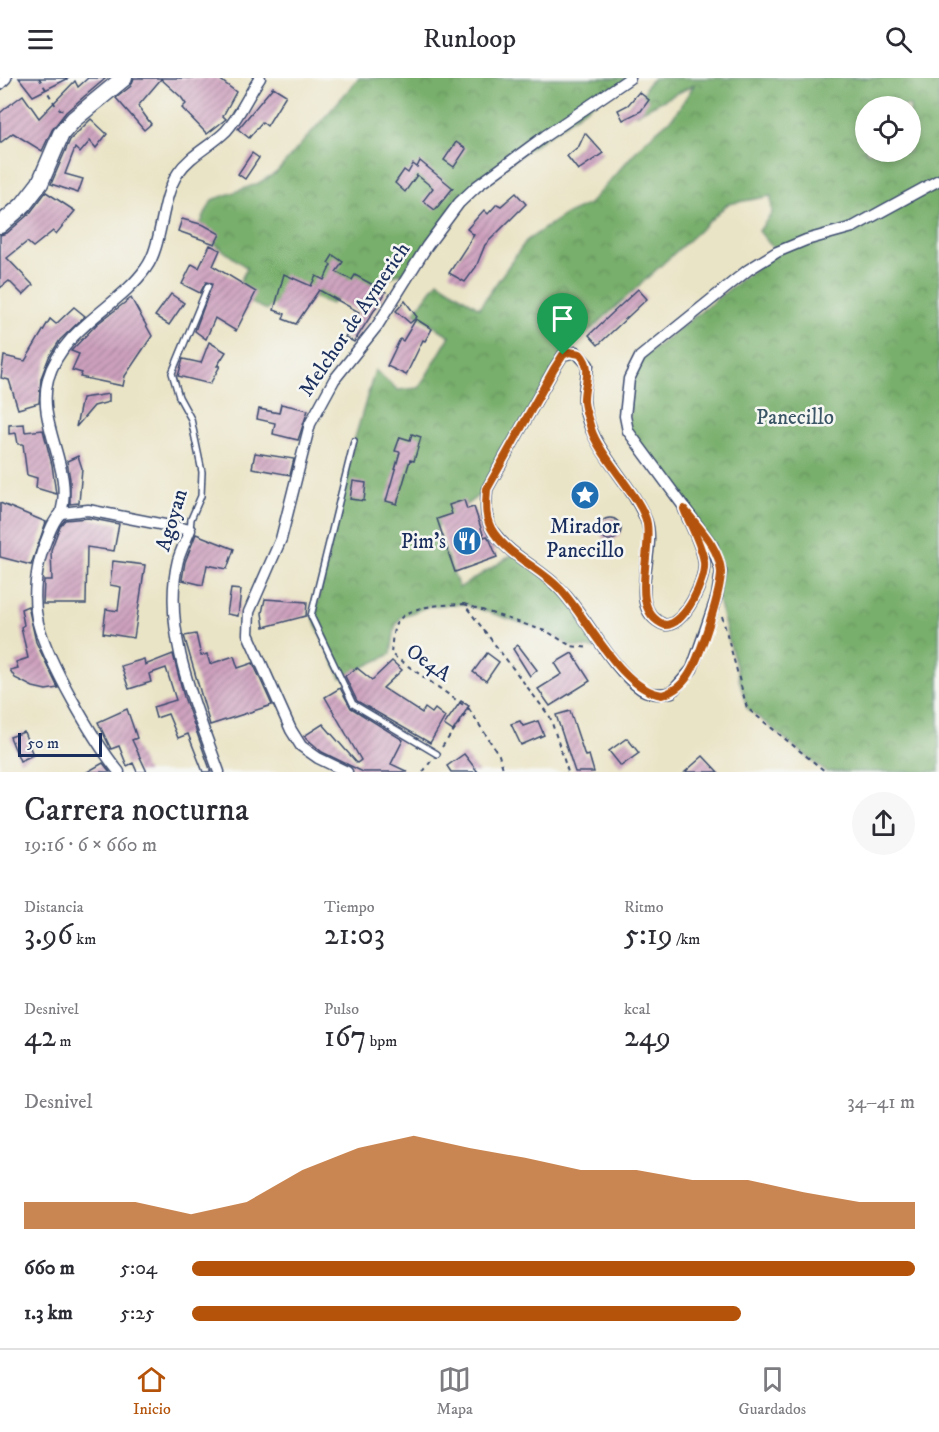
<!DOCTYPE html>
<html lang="es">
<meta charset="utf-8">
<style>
:root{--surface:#fff;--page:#f7f7f7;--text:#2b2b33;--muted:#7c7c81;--line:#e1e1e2;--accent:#b45309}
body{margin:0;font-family:"IM FELL DW Pica",serif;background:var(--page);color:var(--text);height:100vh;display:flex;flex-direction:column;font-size:22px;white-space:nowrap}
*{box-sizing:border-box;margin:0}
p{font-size:20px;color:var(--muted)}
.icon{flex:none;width:33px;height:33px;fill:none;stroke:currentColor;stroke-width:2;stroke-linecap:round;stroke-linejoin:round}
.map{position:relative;height:694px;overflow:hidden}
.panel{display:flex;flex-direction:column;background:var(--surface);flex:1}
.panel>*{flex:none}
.buttons{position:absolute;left:855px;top:18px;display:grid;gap:12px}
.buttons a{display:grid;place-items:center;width:66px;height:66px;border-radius:50%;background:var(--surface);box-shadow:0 3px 9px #0003;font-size:30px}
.scale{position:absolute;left:18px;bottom:15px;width:84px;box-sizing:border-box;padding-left:6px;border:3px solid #1b2f5e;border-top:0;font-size:16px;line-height:21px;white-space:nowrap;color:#1b2f5e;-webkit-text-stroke:4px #f6f6f2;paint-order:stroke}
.pin{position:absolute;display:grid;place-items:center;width:51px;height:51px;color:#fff;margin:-62px -26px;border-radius:50% 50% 50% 0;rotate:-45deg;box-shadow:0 0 6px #0007}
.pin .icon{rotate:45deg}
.round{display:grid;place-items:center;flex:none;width:63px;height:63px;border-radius:32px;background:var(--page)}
.overview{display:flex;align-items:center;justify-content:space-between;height:102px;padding:0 24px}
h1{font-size:33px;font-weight:600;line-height:45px}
.stats{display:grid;grid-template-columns:repeat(3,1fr);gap:9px;height:102px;padding:6px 24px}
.stats div{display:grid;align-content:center}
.stats b{font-size:30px;font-weight:600}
.stats small{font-size:16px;font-weight:400}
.stats p{font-size:16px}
.chart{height:168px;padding:12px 24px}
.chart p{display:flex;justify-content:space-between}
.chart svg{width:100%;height:108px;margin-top:6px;fill:var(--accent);opacity:.7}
ul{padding:0 24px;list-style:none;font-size:20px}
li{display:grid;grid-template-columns:96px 72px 1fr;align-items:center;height:45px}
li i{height:15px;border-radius:8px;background:var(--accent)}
header{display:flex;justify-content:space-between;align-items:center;height:78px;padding:0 24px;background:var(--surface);font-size:27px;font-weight:600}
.menu{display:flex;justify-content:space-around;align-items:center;height:84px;border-top:2px solid var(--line);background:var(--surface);font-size:16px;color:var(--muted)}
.menu a{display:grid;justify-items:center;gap:3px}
.menu .active{color:var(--accent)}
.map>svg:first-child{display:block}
.forest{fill:url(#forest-crowns);stroke:#4a6f65;stroke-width:1.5;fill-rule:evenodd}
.building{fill:url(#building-hatch)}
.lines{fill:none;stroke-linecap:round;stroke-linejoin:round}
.lane-casing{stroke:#3a4a6e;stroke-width:8}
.street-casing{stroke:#3a4a6e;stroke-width:13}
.secondary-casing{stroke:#3a4a6e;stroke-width:19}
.path{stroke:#3a4a6e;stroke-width:2;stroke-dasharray:4.5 4.5;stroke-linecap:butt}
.lane{stroke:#fff;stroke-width:5}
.street{stroke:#fff;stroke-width:10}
.secondary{stroke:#fff;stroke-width:16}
.route-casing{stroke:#fff;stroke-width:12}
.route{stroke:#b45309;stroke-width:8}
.labels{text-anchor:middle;stroke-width:5;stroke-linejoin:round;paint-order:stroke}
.street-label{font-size:21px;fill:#1b2f5e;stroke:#f6f6f2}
.park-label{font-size:21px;fill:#3a5666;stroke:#f6f6f2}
.poi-label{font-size:21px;fill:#1b2f5e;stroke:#f6f6f2}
</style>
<header><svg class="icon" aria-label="menu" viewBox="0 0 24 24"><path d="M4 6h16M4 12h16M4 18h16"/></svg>Runloop<svg class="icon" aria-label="search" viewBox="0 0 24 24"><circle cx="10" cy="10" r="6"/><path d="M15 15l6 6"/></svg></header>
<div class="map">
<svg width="939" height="694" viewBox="0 0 939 694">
<defs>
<pattern id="forest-crowns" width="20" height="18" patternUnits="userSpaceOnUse" patternTransform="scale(1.5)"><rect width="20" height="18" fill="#78af6c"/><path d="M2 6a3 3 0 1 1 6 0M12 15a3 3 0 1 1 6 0" fill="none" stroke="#628f5c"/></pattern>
<pattern id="building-hatch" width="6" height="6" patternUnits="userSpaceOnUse" patternTransform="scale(1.5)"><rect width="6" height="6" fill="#cea1be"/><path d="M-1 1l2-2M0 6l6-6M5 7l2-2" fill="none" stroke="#a6849e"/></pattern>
</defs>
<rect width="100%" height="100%" fill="#f6f6f2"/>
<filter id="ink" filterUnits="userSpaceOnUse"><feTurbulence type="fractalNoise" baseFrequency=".0167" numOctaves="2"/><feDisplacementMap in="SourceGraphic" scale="12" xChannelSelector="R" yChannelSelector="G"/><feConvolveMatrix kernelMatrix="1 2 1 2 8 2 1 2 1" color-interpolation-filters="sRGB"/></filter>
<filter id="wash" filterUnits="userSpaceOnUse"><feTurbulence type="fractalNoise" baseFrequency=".008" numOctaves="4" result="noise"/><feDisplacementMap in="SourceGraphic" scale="24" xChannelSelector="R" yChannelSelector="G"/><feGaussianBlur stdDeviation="1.35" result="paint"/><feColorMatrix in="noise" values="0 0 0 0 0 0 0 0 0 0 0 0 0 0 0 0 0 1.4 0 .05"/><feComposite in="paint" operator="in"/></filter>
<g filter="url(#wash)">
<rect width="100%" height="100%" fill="#eae4c6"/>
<!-- forest -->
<g class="forest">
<polygon points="359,0 629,0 477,108 412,192 350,212 331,226 293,211 267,232 233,217 247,190 197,153 212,122 257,106 276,95"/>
<path d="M654,0H939V694H826L747,630L717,518L721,493L712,467L628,353L634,287L776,174L759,153L772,135L771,118L728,126L563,277L487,411L436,450L459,510L514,476L560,510L608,572L571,568L548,554L464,526L429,528L401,539L395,549L391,576L341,600L314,542L354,363L375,292L398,312L419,310L450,258L414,235L438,203L479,230L526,163L563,138L589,126L645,63L674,38L694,7L636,36L646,8ZM866,28H910V74H866Z"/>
</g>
<g id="blocks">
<!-- building -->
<g class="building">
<polygon points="19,0 69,0 33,18"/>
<polygon points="88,0 106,0 66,34 52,52 42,73 13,55 0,65 0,35 7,29 23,17 39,40 75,3 78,9"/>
<polygon points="134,0 218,0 236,14 223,38 226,41 207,56 182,30 186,26 181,19 161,1 138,28 151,46 144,52 116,20 131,8"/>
<polygon points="273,9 286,17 267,48 262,44 249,60 238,51"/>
<polygon points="639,14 649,22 641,33 623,42 618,32 628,27"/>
<polygon points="91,41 107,56 96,70 90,63 80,75 75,70 65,96 83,101 78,115 51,106 70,62"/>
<polygon points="585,55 603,75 578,92 567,78 579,68"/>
<polygon points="456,64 466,71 454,89 444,82"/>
<polygon points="252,75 259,80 245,101 238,96"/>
<polygon points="420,83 453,110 435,132 423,123 433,110 417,97 405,114 395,105 404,92 408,95 413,86 417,89"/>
<polygon points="46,114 75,133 56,156 53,153 33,169 27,164 7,180 33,207 23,217 9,203 0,210 0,157 7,155 30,135"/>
<polygon points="516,115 526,126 485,167 476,189 465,204 449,195 474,157 467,151 484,132 488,136 497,126 501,128"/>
<polygon points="182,141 204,147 220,156 215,166 178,153"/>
<polygon points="210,167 220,172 213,188 256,214 236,253 215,240 206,261 195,253 212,206 206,204 200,215 182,206 192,186 199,190"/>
<polygon points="333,177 343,184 336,194 352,202 355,197 386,214 354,264 345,259 359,234 319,212 296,246 283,241 285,236 274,232 284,196 311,208 316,198 324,202 331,187 328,185"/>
<polygon points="638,211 647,221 598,267 589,257"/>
<polygon points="171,216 184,225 169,247 155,238"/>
<polygon points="131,220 152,258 125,298 123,308 80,299 82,295 72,292 79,276 71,273 97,246"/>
<polygon points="405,223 417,239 410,245 396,233"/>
<polygon points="74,229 85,238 60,262 49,279 41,300 39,325 18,331 9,302 1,300 4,278 25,283 50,241 56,246"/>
<polygon points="416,241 432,251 425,263 423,262 406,297 387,288 400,261 403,263"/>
<polygon points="209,264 226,274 217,288 220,288 210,306 178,298 183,281 201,285"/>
<polygon points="109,316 109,324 94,328 76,349 82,320"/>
<polygon points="281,326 308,332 298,362 273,356 275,345 257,341 259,331 279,335"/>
<polygon points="24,346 25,354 43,352 52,387 56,416 36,410 37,400 27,397 23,366 18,366 16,355 9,356 9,347"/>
<polygon points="412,356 421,359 414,383 410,382 397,426 386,423 400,374 395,373 400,359 410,362"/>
<polygon points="255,375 294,381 290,397 252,390"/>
<polygon points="78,378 82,390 79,425 70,426 70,401 67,383"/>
<polygon points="353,403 366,405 364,423 350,421"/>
<polygon points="464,422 467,431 474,429 484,459 487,458 490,462 497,479 455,494 437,441 452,436 449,427"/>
<polygon points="0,425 46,444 31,487 0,479"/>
<circle cx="610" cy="451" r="11"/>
<polygon points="88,440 119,446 114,473 87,469 86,526 43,526 44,502 52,502 51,472 60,448 65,442"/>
<polygon points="196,456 234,471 227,491 207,487 203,507 182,502 185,484"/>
<polygon points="113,483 145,487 134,560 103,555 106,531 118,533 121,509 110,507"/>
<polygon points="231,511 241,512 238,538 227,536"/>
<polygon points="265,521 307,524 306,538 264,549 262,535"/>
<polygon points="28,528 36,564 58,610 46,612 33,609 15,600 10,592 18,590 16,584 28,580 21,549 24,547 21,531"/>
<polygon points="196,556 201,578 207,576 210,586 234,578 238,590 253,585 272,627 210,647 185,561 184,558"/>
<polygon points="518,567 537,592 530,598 513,571"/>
<polygon points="487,575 499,584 486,603 473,594"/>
<polygon points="572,575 590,603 550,628 538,611 562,596 555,585"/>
<polygon points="173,576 184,619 211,694 203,694 188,656 178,660 168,636 156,640 153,629 176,622 166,590 149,596 151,604 129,611 121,588 144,581 145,587"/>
<polygon points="392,583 402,592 383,610 422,635 425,630 432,635 435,631 445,639 430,665 357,623 345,598 357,590 372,602"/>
<polygon points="340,610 351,630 403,662 391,686 408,694 363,694 322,674 304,658 323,646 357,685 361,682 325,619"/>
<polygon points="461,623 469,628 453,653 444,647"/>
<polygon points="127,631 137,660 132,662 147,694 137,694 133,685 127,688 119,668 111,671 98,644"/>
<polygon points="570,633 585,678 589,677 594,694 575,694 556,637"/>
<polygon points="520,643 523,648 538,643 544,657 521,667 511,646"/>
<polygon points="24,654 33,677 20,683 10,659"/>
<polygon points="627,660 639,675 621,688 609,673"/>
<polygon points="464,676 478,694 451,694 447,688"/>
<polygon points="703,678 718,694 685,694"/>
<polygon points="103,685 110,694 87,694"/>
</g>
</g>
</g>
<g filter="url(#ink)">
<use href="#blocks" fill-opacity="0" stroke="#3a4a6e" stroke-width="1.5"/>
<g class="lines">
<!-- lane casing -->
<g class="lane-casing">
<g id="lane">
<polyline points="354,363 311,538 353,626 437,676"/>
<polyline points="190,452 191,441 201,418 202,394 191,341 179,319 172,295 208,208"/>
</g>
</g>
<!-- street casing -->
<g class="street-casing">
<g id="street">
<polyline points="0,6 6,0"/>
<path d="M684,431C690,447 702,467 704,484C706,502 685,547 665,547C623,531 659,474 646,442C630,401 588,370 584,324C583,312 587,299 588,287L576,274L563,277L554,291L487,411C486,426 484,441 494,455C512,479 540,490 560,511C587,539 610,589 641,611C651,617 661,617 672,614L692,591L717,518L721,493L712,467L628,353L625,338L629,301L640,279L748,192L777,174L806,162L853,149L939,102"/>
<path d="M61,435L88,432L190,452C186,462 181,472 178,482C161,551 196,630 219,694"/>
<path d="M119,694C93,662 48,584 38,545C32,520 36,486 46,463C50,453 53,443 61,435C74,390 36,347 48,301C63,249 119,229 146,190C163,167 160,122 178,95C190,77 211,68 226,53C240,38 248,17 260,0"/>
<polyline points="347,694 318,680 301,668 291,652 248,556 249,534 281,461 310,346 334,302 377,248 427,168 459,125 477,108 545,58 630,0"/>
</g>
</g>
<!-- secondary casing -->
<g class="secondary-casing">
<polyline id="secondary" points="0,147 23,127 40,105 61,56 74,41 124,0"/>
</g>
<!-- path -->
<g class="path">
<polyline points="39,0 56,28 64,34"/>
<polyline points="464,526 548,554 571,568 590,570"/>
<polyline points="722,538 747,630 826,694"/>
<polyline points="469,631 499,677 504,694"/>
<path d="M442,669L469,631L391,576C392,567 392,556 395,548C405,526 443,527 464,526L550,639L568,694"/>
<polyline points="423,694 431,683"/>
</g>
<!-- lane -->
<use href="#lane" class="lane"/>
<!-- street -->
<use href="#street" class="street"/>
<!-- secondary -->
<use href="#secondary" class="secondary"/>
</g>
</g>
<g class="lines" filter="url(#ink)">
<!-- route casing -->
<g class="route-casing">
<path id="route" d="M569,274L580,276C594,291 583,307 584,324C585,333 589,343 591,351C599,378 644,422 647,446C652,477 628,533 665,547C685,547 706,502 704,484C702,467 690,447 684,431C698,449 720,470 721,494C721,513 702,572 692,591C686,603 676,613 662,617C621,612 588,540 560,511C540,490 511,479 494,455C484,441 486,426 487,411L554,291L563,277Z"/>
</g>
<!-- route -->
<use href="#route" class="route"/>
</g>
<!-- icons -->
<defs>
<g id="sight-disc" transform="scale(1.5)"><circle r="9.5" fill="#1f6fb2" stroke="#f6f6f2"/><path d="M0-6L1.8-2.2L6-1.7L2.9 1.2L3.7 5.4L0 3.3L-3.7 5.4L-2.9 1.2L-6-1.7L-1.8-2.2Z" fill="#fff"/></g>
<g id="restaurant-disc" transform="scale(1.5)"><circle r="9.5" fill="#1f6fb2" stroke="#f6f6f2"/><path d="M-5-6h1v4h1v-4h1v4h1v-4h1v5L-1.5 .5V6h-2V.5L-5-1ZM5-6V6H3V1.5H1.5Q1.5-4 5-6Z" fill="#fff"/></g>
</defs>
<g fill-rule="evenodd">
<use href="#sight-disc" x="585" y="417"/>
<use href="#restaurant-disc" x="467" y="463"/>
</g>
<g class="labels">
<!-- street labels -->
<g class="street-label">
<text transform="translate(354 241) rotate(-56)" y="7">Melchor de Aymerich</text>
<text transform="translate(171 442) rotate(-73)" y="7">Agoyan</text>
<text transform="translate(429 584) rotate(35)" y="7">Oe4A</text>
</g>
<!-- park labels -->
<g class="park-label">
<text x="795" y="346">Panecillo</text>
</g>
<!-- poi labels -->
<g class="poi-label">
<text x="585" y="455">Mirador<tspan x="585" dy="24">Panecillo</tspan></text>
<text x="446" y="470" text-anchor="end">Pim's</text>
</g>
</g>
</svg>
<div class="buttons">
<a><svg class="icon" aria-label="locate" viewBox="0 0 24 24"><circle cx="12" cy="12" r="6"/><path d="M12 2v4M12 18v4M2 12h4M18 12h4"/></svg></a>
</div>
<div class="scale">50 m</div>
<div class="pin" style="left:563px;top:277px;background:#1e9e55"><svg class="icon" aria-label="arrive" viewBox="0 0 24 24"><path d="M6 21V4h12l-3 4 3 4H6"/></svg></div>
</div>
<section class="panel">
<div class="overview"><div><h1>Carrera nocturna</h1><p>19:16 · 6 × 660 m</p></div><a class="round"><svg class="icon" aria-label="share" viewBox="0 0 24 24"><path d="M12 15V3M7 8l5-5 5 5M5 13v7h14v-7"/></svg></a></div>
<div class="stats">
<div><p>Distancia</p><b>3.96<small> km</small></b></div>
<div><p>Tiempo</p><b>21:03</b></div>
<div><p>Ritmo</p><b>5:19<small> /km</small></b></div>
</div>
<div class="stats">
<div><p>Desnivel</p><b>42<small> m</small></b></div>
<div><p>Pulso</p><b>167<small> bpm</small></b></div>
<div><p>kcal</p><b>249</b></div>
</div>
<div class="chart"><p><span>Desnivel</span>34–41 m</p>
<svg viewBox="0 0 160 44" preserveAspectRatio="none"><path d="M0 44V33L10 33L20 33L30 38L40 33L50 20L60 11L70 6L80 11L90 15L100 20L110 20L120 24L130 24L140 29L150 33L160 33V44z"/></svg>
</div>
<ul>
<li><b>660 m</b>5:04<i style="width:100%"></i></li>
<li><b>1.3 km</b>5:25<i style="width:76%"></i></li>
</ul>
</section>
<nav class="menu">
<a class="active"><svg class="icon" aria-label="home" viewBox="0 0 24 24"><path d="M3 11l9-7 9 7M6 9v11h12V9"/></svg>Inicio</a>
<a><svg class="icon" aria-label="map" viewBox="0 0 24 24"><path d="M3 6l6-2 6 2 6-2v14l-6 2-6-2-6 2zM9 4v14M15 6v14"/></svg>Mapa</a>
<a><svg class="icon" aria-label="saved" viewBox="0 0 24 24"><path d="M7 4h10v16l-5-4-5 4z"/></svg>Guardados</a>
</nav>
